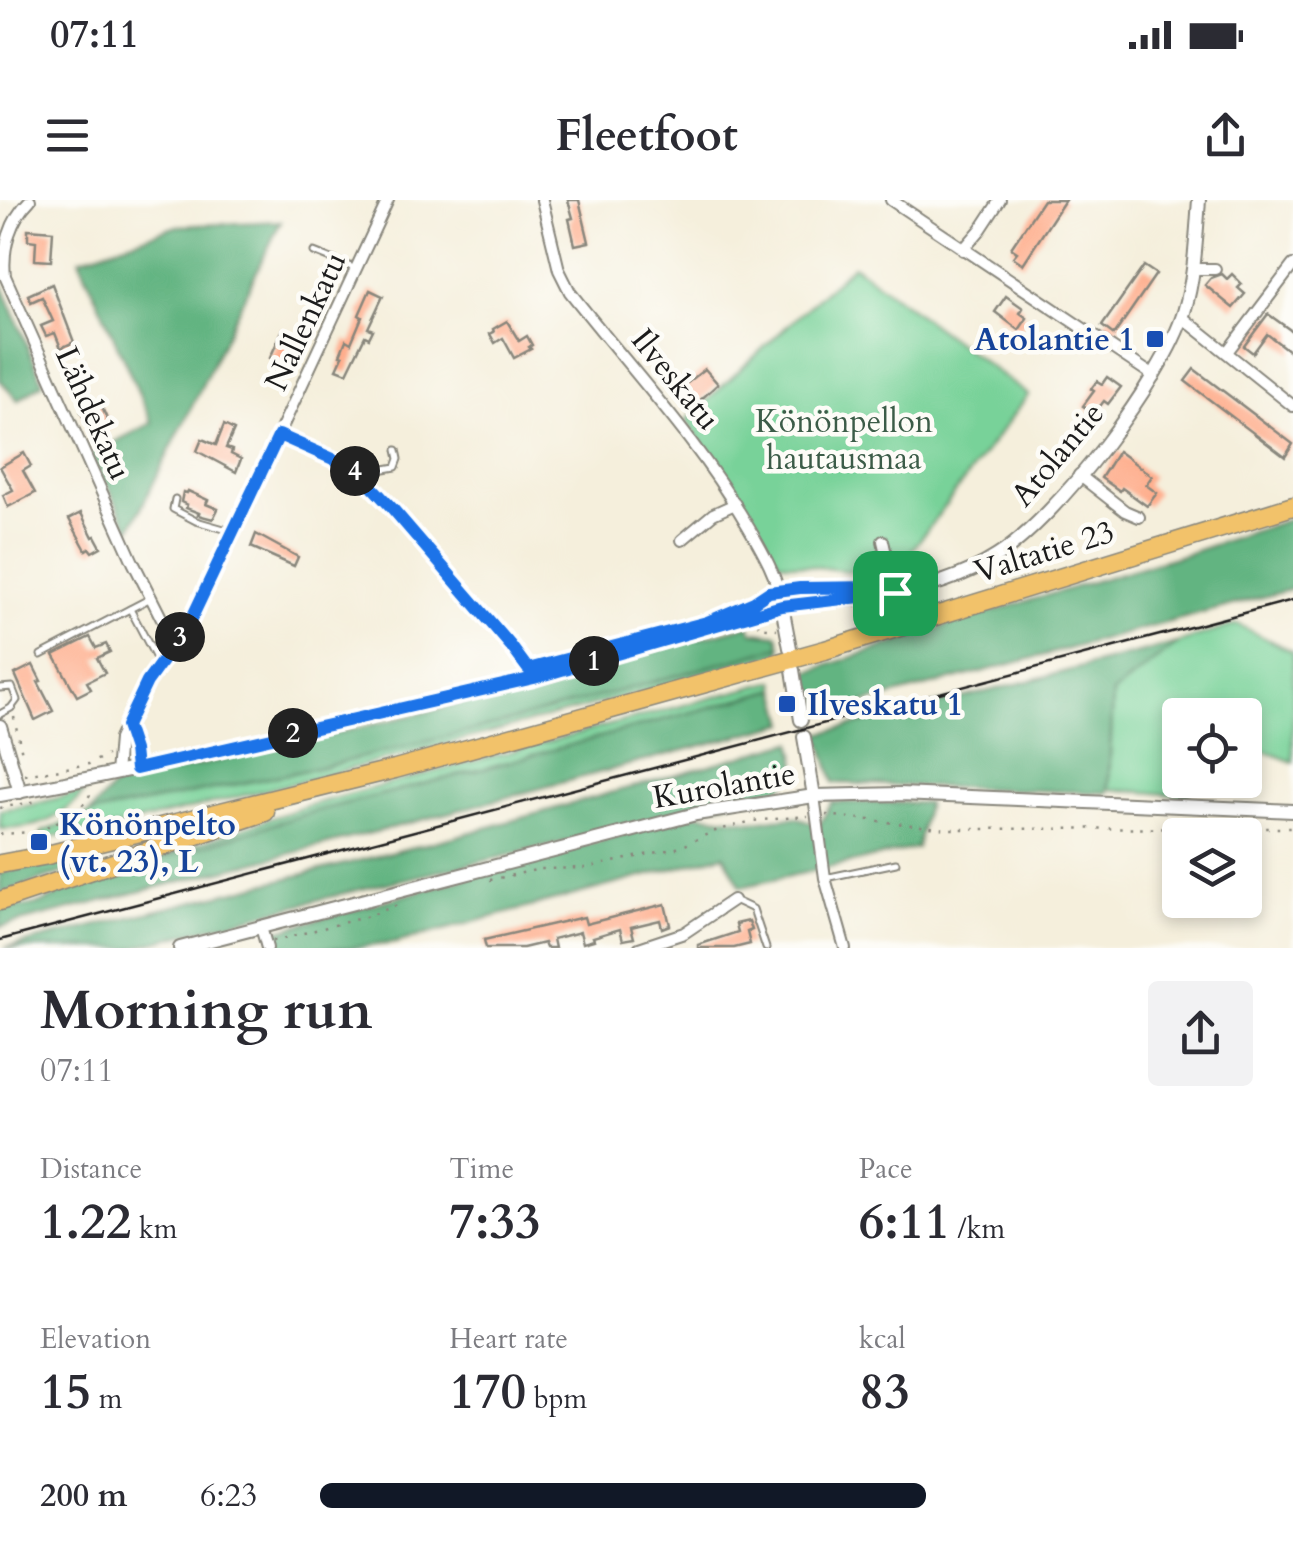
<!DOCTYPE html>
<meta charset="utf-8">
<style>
:root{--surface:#fff;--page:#f2f2f3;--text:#2b2b33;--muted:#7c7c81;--accent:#111827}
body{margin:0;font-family:Cardo,serif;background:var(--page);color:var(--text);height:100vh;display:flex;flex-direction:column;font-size:38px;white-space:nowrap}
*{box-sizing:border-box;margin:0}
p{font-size:32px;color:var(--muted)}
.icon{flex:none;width:55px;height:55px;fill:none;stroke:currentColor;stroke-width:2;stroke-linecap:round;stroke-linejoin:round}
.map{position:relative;height:748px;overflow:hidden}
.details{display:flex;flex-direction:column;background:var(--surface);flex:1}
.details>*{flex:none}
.fabs{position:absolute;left:1162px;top:498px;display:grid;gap:20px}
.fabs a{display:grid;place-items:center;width:100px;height:100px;border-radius:10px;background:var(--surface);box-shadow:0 5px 15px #0003;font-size:50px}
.pin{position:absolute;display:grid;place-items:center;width:85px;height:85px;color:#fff;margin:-42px;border-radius:20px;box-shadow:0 5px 15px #0006}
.km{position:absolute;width:50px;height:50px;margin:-25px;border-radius:50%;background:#222;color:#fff;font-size:28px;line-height:50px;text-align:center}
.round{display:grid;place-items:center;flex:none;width:105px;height:105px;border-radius:10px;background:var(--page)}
.summary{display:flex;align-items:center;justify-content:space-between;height:170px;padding:0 40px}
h1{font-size:55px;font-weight:700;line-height:75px}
.metrics{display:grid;grid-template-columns:repeat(3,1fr);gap:15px;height:170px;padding:10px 40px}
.metrics div{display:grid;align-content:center}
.metrics b{font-size:50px;font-weight:700}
.metrics small{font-size:28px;font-weight:400}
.metrics p{font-size:28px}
ul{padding:0 40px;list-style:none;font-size:32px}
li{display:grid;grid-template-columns:160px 120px 1fr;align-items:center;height:75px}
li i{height:25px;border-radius:12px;background:var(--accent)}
.status{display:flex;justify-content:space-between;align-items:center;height:70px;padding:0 50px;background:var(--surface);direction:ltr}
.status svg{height:28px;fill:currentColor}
header{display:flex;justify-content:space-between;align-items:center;height:130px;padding:0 40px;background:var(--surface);font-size:45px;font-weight:700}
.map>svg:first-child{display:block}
.green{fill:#78d299;stroke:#4a775a;stroke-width:2.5}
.forest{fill:#62b481;stroke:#3f684e;stroke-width:2.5}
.building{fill:#fead8c}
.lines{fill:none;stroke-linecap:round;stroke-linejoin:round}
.service-casing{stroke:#88867c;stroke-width:9}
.minor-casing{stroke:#88867c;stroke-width:14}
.tertiary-casing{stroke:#88867c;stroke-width:16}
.trunk-casing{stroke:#88867c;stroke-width:21}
.path{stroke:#88867c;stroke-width:2.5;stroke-dasharray:2.5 8;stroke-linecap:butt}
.service{stroke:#fff;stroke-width:5}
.minor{stroke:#fff;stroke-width:10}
.tertiary{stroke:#fff;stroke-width:12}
.trunk{stroke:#f2c26a;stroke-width:18}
.rail{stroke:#1c1c1c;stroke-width:2.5}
.route-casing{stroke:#fff;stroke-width:20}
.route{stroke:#1a73e8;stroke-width:12}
.transit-dot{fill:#1a4fb4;stroke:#fdfcf7;stroke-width:4}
.labels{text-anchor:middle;stroke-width:9;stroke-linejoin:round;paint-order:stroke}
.street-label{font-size:32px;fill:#1c1c1c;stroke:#fdfcf7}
.transit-label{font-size:32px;font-weight:bold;fill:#164399;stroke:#fdfcf7;text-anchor:start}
.park-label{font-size:32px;fill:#3c5c48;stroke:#fdfcf7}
</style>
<div class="status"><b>07:11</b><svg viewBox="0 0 49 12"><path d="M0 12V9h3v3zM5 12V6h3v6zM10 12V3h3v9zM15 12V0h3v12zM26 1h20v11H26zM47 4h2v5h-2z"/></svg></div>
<header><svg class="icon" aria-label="menu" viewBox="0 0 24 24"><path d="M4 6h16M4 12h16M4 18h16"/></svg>Fleetfoot<svg class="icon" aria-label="share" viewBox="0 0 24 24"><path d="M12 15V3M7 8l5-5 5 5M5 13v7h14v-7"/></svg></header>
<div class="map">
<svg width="1293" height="748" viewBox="0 0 1293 748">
<rect width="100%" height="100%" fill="#fdfcf7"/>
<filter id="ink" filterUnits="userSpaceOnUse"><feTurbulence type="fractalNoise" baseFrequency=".01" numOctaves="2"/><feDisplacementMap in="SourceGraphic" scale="20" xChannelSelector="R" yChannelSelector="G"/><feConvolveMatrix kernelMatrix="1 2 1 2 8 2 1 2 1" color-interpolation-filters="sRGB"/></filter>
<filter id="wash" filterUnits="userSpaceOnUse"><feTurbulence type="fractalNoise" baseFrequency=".0048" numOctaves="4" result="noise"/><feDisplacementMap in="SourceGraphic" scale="40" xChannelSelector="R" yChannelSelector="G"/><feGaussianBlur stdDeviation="2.25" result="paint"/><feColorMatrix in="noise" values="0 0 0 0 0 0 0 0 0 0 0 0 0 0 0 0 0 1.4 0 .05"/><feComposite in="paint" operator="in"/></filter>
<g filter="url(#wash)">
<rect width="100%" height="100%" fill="#f5efdc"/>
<!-- green -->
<g class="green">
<polygon points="853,65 1028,195 892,377 779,362 686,220"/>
<polygon points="1237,424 1293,452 1293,562 1245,544 1245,515 1180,515 1180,580 1189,580 1189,596 1109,589 1113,493 1178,443"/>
<polygon points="781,447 780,453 579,509 318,577 116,627 43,638 41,635 42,632 89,614 327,566 658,481"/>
<polygon points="775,481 777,489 471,572 315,611 68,688 310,605"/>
<path d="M86,591C61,620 38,629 0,629V610L31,605Z"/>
</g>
<!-- forest -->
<g class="forest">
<polygon points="281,21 196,198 130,330 91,254 152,223 79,59 177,26"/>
<polygon points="0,80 43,183 18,200 0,180"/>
<polygon points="1293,318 1293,389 812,517 805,473 957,422 1189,353"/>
<polygon points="749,425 753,432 778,435 781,447 496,525 327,566 89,614 115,585 443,508"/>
<polygon points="1178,443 1113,493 1108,593 834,583 819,534"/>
<path d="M777,489L786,523L395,627L0,727V707C11,704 17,707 27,706C43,705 56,697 68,688L315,611L471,572Z"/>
<path d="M792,542C799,567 800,572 779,589L584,638L345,693L131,748H5L454,637Z"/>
<polygon points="832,602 927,603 917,648 741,687 724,655 395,743 346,748 277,748 273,732 696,614 752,621 796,617 819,625"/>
<polygon points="131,641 133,649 0,694 0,673"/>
</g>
<g id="blocks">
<!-- building -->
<g class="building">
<polygon points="568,0 579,0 589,42 575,45 569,19 573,18"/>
<polygon points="1043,0 1065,0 1023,64 1013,57 1017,52 1011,48"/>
<polygon points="28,29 53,31 51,61 35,60 36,41 28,40"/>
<polygon points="1144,66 1156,74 1114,135 1102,126"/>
<polygon points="1222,74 1227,79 1232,74 1242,84 1238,88 1245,94 1233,108 1205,85 1211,78"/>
<polygon points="52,84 74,142 61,148 55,133 46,136 41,126 53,121 42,97 31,102 28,95"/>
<polygon points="370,90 383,96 368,128 373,130 369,138 365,136 347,173 337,169 343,156 340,155 346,140 351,143 362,117 359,115"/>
<polygon points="1006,96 1023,108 1020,113 1027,118 1019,130 995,112"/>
<polygon points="1268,114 1293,132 1293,154 1267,134 1253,153 1244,146"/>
<polygon points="507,121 519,141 527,136 532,145 529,147 531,149 514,158 503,138 495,143 490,134 494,132 493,129"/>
<polygon points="283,129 298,136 282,175 269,169 274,160 270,158"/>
<polygon points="705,169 718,184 695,205 681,188"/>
<polygon points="1194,169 1293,244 1285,257 1185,181"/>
<polygon points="1107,177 1121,187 1108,204 1104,201 1094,214 1083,206 1094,191 1091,189 1097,181 1102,184"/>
<polygon points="100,203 111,228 102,232 104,237 93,242 81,212"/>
<polygon points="224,225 234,230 226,248 232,250 231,254 241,259 236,272 197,251 202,239 216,245"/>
<polygon points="1118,251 1152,276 1146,285 1157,293 1147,306 1122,288 1120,291 1101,278"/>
<polygon points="24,253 31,266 23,271 35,293 8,307 3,295 13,290 0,267"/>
<polygon points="188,291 208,300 206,304 218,309 213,319 198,315 199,313 186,308 187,305 181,302 183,292 187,293"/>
<polygon points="81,313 93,337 95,336 101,347 92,352 89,348 86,350 69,319"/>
<polygon points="256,334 298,357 294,366 251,347"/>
<polygon points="90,437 96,448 106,444 110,452 97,458 105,473 87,482 91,489 77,496 54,455"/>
<polygon points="33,465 41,481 38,482 53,511 35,520 15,474"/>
<polygon points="665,704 670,725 662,728 660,720 631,727 634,738 623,740 620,729 593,737 594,740 583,743 580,732 553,739 555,748 546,748 544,743 523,748 486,748 484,740 584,717 586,724"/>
<polygon points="749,721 752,730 747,732 750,744 734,748 698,748 698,745 738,732 736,724"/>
</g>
</g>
</g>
<g filter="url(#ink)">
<use href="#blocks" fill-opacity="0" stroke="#88867c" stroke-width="2.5"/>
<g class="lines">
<!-- service casing -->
<g class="service-casing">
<g id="service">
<polyline points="314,52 354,68"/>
<polyline points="362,273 396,267 399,259 397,250"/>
<polyline points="175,299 173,309 196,321 231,331"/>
<polyline points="130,409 159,464"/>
<polyline points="41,455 149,399"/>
<polyline points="0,488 12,487 17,500 11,508 0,514"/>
<polyline points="825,678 896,663"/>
<polyline points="736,701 753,709 766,748"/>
</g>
</g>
<!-- minor casing -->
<g class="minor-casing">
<g id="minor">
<path d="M30,0C10,20 2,48 5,76L133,362L175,445"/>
<path d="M542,0L559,70L570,92C631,170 699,241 749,328C763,352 778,378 782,406"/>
<polyline points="891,0 1154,176"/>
<polyline points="963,50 981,29 1000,0"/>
<polyline points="1193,69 1215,69"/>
<polyline points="1182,117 1293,206"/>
<polyline points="1227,152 1293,65"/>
<path d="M279,235C305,246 334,255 356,272C385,293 407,326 429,352C465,394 506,432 534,478"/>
<polyline points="1079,275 1125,311 1139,317"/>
<polyline points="682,340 713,314 735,304"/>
<polyline points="883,341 895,393"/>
<polyline points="125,527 134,551 136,569"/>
<polyline points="116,573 119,539 139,496 189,424 203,397 388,0"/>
<polyline points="814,596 825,678 845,748"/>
<polyline points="261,727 267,748"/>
<polyline points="639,748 684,733 733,700"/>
</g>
</g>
<!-- tertiary casing -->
<g class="tertiary-casing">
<g id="tertiary">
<polyline points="782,406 790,448"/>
<polyline points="793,470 801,520"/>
<polyline points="0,526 20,592"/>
<polyline points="804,537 814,596"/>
<path d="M0,595C99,578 198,555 296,532C374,514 454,498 532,479C615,458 695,427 779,407C810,399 844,401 876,397C917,391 963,378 997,356C1057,318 1163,180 1184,112C1195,76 1196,38 1199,0"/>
<polyline points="180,748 696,614 814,596 900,594 1293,611"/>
</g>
</g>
<!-- trunk casing -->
<g class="trunk-casing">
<g id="trunk">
<polyline points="0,664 43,656 395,569 825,450 1293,306"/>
<polyline points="0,701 265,612"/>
</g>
</g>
<!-- path -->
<g class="path">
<polyline points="790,389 827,388"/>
<polyline points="758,423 759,427 777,429"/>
<polyline points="14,517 23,558"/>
<polyline points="25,575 89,564 107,555"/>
<polyline points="0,608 38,601"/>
<polyline points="826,615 947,629 1293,628"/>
<polyline points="0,634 34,632"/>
<path d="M38,641L36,632C57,621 83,614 92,590"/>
<polyline points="490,680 540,669 586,668 681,647 712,632 752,621 808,616"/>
<polyline points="273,741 369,716 400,704"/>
</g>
<!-- service -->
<use href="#service" class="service"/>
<!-- minor -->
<use href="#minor" class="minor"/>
<!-- tertiary -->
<use href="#tertiary" class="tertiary"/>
<!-- trunk -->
<use href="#trunk" class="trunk"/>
<!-- rail -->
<polyline class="rail" points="0,740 1293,400"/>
</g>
</g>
<g class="lines" filter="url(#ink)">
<!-- route casing -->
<g class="route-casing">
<polygon id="route" points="279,235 342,263 359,273 392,308 511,446 528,469 707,422 754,402 769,392 800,388 878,387 893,384 895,393 782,406 534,478 136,569 134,550 126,526 147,482 189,424"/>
</g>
<!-- route -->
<use href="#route" class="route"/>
</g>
<!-- markers -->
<g class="transit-dot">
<rect x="1145" y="129" width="20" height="20" rx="5"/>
<rect x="777" y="494" width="20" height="20" rx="5"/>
<rect x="29" y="632" width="20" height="20" rx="5"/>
</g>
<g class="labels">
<!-- street labels -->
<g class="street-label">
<text transform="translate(305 121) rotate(-65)" y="11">Nallenkatu</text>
<text transform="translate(676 179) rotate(51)" y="11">Ilveskatu</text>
<text transform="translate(94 213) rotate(66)" y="11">Lähdekatu</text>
<text transform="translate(1057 254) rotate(-50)" y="11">Atolantie</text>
<text transform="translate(1044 351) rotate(-17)" y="11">Valtatie 23</text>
<text transform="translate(724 585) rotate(-10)" y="11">Kurolantie</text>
</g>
<!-- transit labels -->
<g class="transit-label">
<text x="1135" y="150" text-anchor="end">Atolantie 1</text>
<text x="807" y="515">Ilveskatu 1</text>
<text x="59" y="635">Könönpelto<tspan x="59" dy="37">(vt. 23), L</tspan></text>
</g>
<!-- park labels -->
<g class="park-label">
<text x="844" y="232">Könönpellon<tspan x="844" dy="37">hautausmaa</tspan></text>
</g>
</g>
</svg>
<div class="fabs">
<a><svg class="icon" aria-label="locate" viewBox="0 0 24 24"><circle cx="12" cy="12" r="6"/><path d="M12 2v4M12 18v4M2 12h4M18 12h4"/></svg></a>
<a><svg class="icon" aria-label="layers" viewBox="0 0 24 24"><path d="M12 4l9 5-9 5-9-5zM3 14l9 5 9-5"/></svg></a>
</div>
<div class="pin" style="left:895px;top:393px;background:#1e9e55"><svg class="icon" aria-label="arrive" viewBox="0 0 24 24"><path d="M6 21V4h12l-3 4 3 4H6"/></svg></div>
<b class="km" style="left:594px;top:461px">1</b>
<b class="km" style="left:293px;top:533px">2</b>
<b class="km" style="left:180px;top:437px">3</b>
<b class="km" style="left:355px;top:271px">4</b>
</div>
<section class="details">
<div class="summary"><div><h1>Morning run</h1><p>07:11</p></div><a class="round"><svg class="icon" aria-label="share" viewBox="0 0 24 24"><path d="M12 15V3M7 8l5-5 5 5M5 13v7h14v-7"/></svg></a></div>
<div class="metrics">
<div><p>Distance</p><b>1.22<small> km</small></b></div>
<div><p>Time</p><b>7:33</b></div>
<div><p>Pace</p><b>6:11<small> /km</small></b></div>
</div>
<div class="metrics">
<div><p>Elevation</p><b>15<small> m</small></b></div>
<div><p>Heart rate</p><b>170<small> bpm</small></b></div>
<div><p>kcal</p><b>83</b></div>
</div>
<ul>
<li><b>200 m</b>6:23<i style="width:65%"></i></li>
</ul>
</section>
